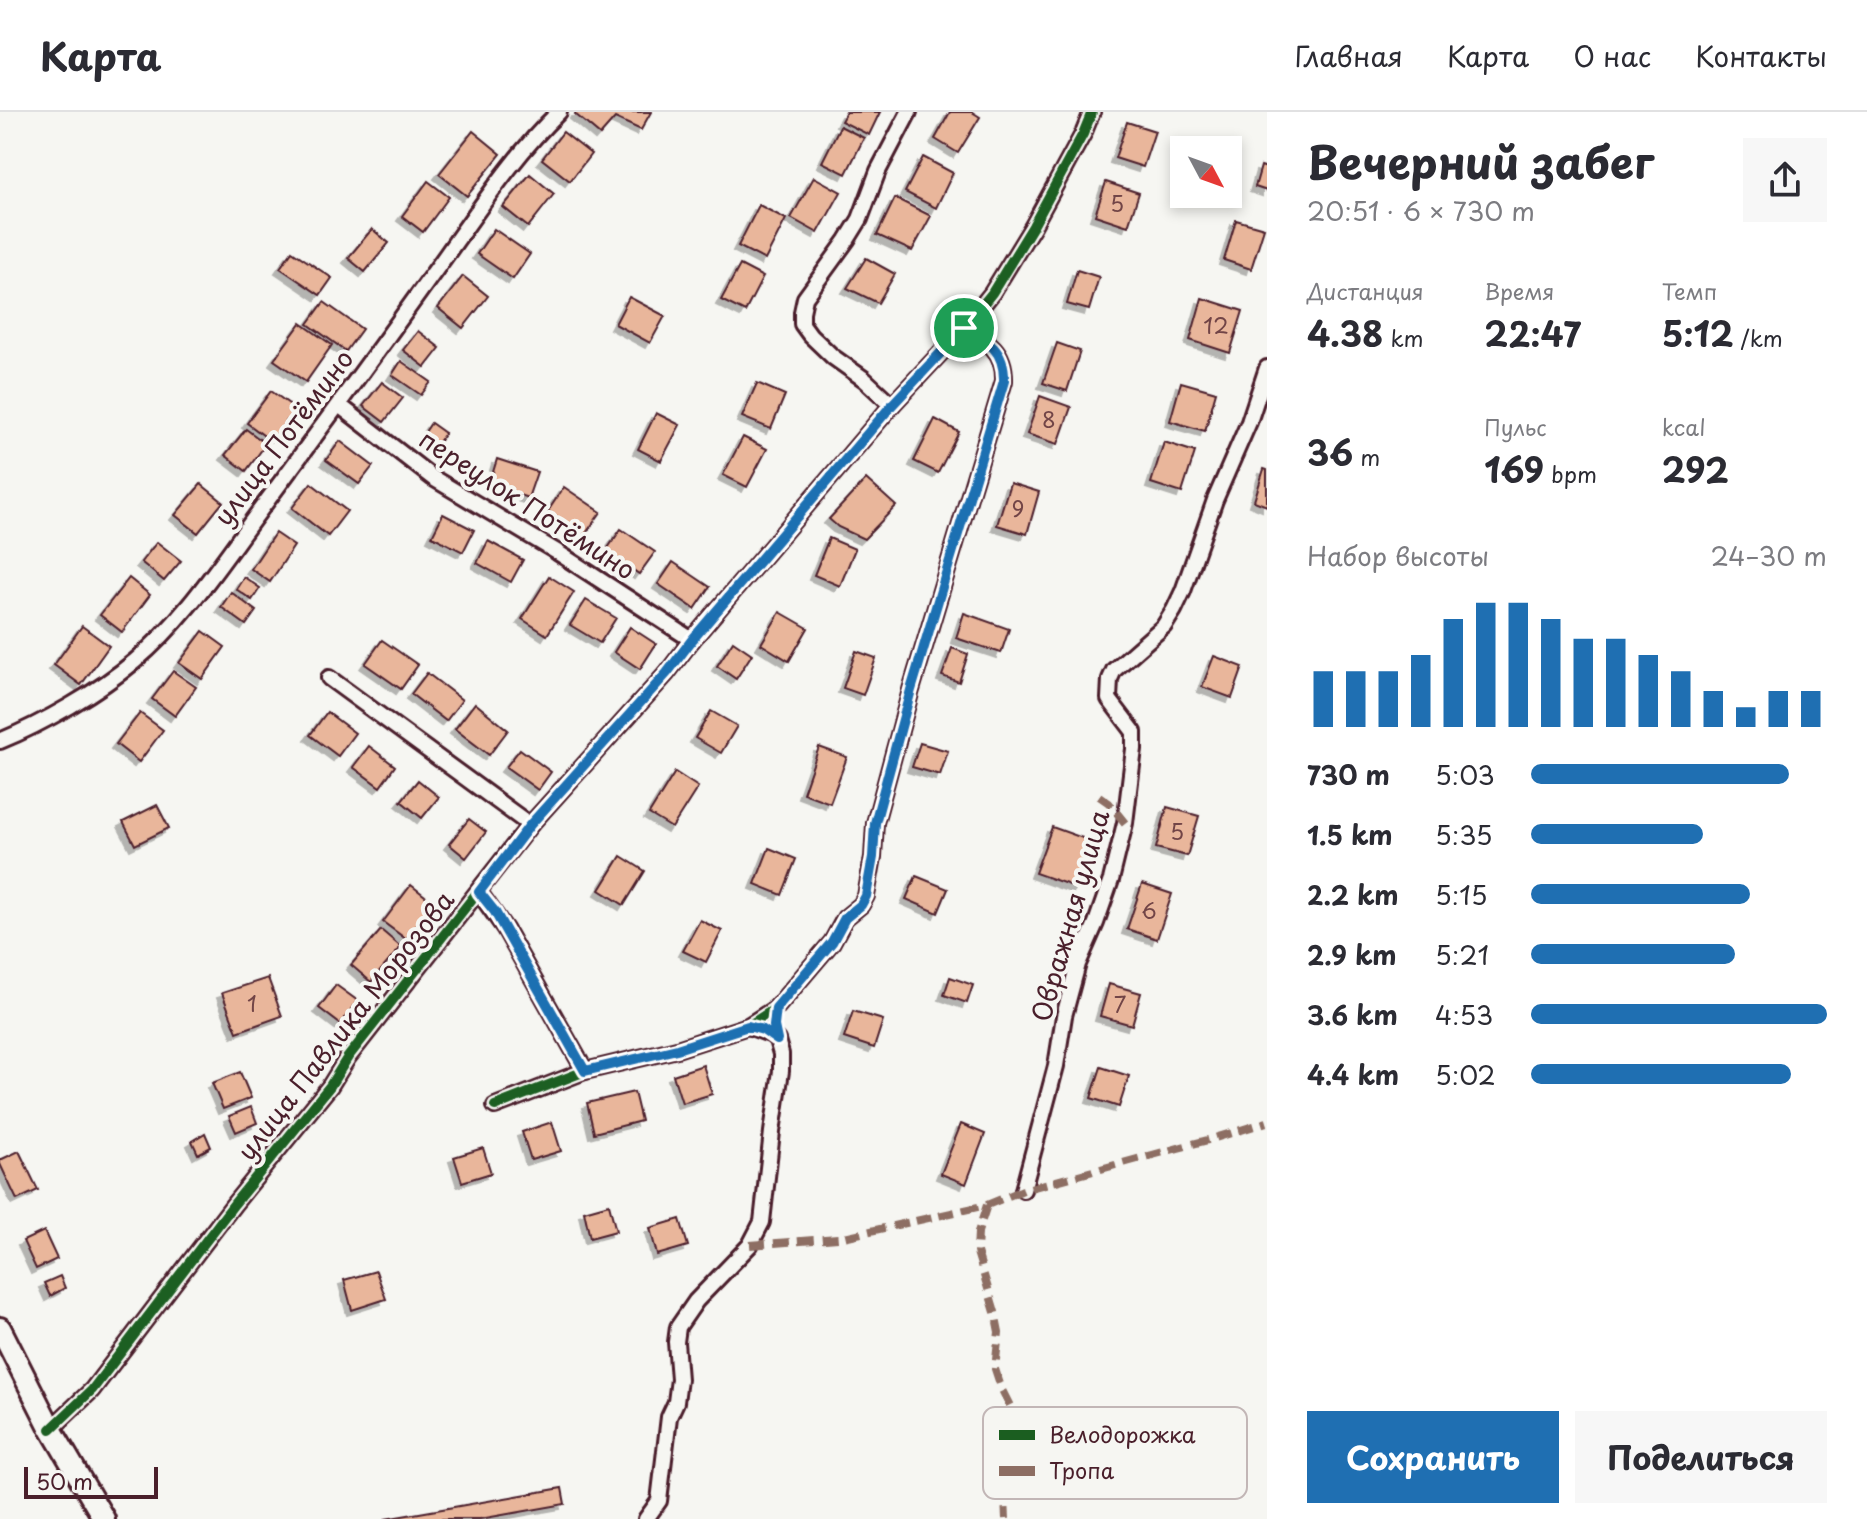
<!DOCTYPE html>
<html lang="ru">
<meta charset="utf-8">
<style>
:root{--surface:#fff;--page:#f7f7f7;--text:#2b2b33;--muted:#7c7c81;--line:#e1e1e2;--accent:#1f6fb2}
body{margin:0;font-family:"Playpen Sans",sans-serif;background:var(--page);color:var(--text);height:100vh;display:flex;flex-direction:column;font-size:30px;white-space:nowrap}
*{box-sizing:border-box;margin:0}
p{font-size:26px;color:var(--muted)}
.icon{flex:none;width:44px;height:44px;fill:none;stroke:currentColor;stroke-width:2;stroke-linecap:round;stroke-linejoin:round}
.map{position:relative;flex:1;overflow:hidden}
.drawer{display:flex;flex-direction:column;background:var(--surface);width:600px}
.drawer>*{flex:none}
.needle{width:52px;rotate:131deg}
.fabs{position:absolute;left:1170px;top:24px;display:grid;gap:16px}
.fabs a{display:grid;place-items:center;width:72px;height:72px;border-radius:0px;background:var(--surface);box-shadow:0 4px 12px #0003;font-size:40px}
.scale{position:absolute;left:24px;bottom:20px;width:134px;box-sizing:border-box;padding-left:8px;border:4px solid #4a1f2b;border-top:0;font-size:22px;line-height:28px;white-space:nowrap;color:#4a1f2b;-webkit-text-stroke:6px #f6f6f2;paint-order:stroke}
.pin{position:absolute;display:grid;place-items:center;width:68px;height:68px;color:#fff;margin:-34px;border:4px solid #fff;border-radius:50%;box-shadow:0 2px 8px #0007}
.round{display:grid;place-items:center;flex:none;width:84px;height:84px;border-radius:0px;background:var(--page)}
.summary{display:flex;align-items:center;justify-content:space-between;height:136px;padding:0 40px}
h1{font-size:44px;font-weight:700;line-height:60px}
.metrics{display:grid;grid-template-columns:repeat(3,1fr);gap:12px;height:136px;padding:8px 40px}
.metrics div{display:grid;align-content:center}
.metrics b{font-size:34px;font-weight:700}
.metrics small{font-size:22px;font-weight:400}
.metrics p{font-size:22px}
.chart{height:224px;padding:16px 40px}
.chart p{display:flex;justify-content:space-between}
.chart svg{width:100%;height:144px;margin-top:8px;stroke:var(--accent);stroke-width:6}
.cta{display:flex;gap:16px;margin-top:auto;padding:16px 40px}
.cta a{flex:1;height:92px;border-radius:0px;background:var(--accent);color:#fff;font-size:32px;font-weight:700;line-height:92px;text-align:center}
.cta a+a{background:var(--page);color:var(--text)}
ul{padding:0 40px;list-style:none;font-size:26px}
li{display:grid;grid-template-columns:128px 96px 1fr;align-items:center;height:60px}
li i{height:20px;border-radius:10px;background:var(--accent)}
header{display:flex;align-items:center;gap:48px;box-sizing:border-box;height:112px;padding:0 40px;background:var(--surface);border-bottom:2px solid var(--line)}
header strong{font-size:38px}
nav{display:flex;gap:44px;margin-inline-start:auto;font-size:28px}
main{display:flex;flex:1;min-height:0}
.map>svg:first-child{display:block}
.building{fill:#e9b69b;stroke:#4a1f2b;stroke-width:2;filter:url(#shadow)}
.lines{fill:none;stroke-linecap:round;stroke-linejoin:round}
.minor-casing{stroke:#4a1f2b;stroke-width:20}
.secondary-casing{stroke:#4a1f2b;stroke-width:26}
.minor{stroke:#f6f6f2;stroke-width:14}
.secondary{stroke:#f6f6f2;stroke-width:20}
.quiet{stroke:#8d6e63;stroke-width:8;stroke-dasharray:16 8;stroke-linecap:butt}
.cycleway-casing{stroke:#f6f6f2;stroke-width:15}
.cycleway{stroke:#1b5e20;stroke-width:10}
.route-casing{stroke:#fff;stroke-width:16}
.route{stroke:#1f6fb2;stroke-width:10}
.labels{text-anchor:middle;stroke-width:8;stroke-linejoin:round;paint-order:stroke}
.number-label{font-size:22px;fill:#724547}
.street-label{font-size:26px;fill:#4a1f2b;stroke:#f6f6f2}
.key{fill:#f6f6f2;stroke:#c2b6b6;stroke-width:2}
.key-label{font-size:22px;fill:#4a1f2b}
</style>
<header>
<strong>Карта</strong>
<nav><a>Главная</a><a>Карта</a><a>О нас</a><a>Контакты</a></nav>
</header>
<main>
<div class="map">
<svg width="1267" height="1407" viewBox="0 0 1267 1407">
<defs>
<filter id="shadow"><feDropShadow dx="-5" dy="5" stdDeviation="0" flood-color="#0004"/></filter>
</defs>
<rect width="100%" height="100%" fill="#f6f6f2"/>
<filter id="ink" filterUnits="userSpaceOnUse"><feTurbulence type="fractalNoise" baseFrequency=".0125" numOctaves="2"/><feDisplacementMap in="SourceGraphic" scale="16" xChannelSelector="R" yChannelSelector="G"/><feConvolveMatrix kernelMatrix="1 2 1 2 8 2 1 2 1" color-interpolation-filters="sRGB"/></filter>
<g filter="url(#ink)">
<!-- building -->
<g class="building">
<polygon points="576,0 651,0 641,18 615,6 600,23 575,2"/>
<polygon points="846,0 880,0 869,23 841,9"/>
<polygon points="950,0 972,0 980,5 958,41 935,27"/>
<polygon points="1127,10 1155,19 1143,55 1115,46"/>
<polygon points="840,14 864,26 846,62 822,50"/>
<polygon points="473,19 501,42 467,84 439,62"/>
<polygon points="563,20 591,42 570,69 542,47"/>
<polygon points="923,45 953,61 936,96 905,80"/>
<polygon points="1261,54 1267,56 1267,79 1255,75"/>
<polygon points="530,62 554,82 528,115 503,95"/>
<polygon points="814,65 841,80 818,121 791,106"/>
<polygon points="428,69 449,85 423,120 402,104"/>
<polygon points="1106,70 1139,81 1128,114 1095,103"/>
<polygon points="895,86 931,104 912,139 877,123"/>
<polygon points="759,93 786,107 765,148 738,134"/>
<polygon points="1236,108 1264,116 1251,157 1224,148"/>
<polygon points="372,117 389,131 365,160 348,146"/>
<polygon points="494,117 530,142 513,167 477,142"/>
<polygon points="292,139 332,166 320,183 280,156"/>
<polygon points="866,146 895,162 878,191 847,176"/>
<polygon points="740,153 763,165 745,200 721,188"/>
<polygon points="1077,158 1099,165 1089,198 1067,192"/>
<polygon points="463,164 488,184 463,216 438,196"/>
<polygon points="629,185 665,204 650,231 615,212"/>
<polygon points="1202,186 1243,199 1230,241 1190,228"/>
<polygon points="324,190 362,217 346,239 308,212"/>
<polygon points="301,211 332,233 306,270 274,248"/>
<polygon points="418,219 440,236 425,255 403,238"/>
<polygon points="1057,231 1080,239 1067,279 1043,271"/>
<polygon points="401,249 431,270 421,283 392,263"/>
<polygon points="382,270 403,286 384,310 363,294"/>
<polygon points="1181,270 1216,280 1205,319 1170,309"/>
<polygon points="757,271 785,283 771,317 742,305"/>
<polygon points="271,279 296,297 271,329 247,311"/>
<polygon points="1040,284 1071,295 1058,332 1027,322"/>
<polygon points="656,301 680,313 661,349 638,337"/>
<polygon points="935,307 959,320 938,361 914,349"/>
<polygon points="431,311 445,321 437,333 423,323"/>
<polygon points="246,317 266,332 246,359 225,343"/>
<polygon points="743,325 767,337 747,375 723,363"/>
<polygon points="340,329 373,354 359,372 326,348"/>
<polygon points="1164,330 1195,340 1182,381 1151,371"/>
<polygon points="497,347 537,360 528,386 489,373"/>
<polygon points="1264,357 1267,358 1267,394 1254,389"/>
<polygon points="866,367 896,394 864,427 838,415 829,407"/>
<polygon points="311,371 347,399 328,424 292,396"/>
<polygon points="1010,371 1039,380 1027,422 997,413"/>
<polygon points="201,372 223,390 198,421 175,403"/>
<polygon points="564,375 601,400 584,424 548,399"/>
<polygon points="443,402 474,418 463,440 432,424"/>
<polygon points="621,417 655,440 639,462 606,439"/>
<polygon points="275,421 294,434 270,470 251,457"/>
<polygon points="829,426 855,437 840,474 814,463"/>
<polygon points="488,429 523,448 511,470 477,451"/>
<polygon points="157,430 181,449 164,469 141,450"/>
<polygon points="673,450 710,475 695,497 658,472"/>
<polygon points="549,464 574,480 547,523 522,507"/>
<polygon points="244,465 260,476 252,488 236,477"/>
<polygon points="129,466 150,483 122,520 100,503"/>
<polygon points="231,480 256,499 246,513 221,495"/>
<polygon points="586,488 616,506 600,531 570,513"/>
<polygon points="780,500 808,516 789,549 761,532"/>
<polygon points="964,501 1009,517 1001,541 956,526"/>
<polygon points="82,514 109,534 81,573 54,553"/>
<polygon points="630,515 656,532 640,557 614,540"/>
<polygon points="203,519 225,535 202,567 179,551"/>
<polygon points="382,528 418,553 401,577 365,552"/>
<polygon points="733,529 752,542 736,567 717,554"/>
<polygon points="952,536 968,542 959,570 942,564"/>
<polygon points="856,539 876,546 863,583 843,576"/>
<polygon points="1214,544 1243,555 1232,586 1202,575"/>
<polygon points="173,559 196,575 175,604 152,587"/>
<polygon points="427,561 462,588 446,609 411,582"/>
<polygon points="475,591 508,618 489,643 455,617"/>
<polygon points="711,599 737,614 721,641 695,626"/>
<polygon points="327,600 355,621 338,644 310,623"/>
<polygon points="140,601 163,618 139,650 116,632"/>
<polygon points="920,631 948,639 940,663 912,655"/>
<polygon points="369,634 395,654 380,675 353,655"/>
<polygon points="819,635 847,645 830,691 803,681"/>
<polygon points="520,637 551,660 538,678 506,655"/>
<polygon points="675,660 698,675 672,716 649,702"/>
<polygon points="418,668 439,685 422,706 401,689"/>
<polygon points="157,693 169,716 135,733 123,710"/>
<polygon points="1167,695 1199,704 1187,744 1156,736"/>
<polygon points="469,707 486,720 466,746 449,732"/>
<polygon points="1052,715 1094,730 1078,776 1035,761"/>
<polygon points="769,736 796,747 782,783 755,772"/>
<polygon points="621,744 645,759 624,793 600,778"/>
<polygon points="916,764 948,777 938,801 906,787"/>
<polygon points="1142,772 1172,782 1157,827 1127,817"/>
<polygon points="411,773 434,791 406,827 383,810"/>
<polygon points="700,808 722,819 706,850 683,839"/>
<polygon points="381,818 401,835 371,870 351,853"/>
<polygon points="950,865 973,873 967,891 944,883"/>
<polygon points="268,866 282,904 237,920 222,881"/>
<polygon points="1109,872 1141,881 1132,913 1100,904"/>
<polygon points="336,873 358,889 340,912 319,896"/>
<polygon points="853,899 883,908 874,936 844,926"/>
<polygon points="703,953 712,982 682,991 673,963"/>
<polygon points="1101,955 1129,964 1119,995 1091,986"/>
<polygon points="240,960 251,986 223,997 212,971"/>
<polygon points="634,980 641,1009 594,1021 587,991"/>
<polygon points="251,995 257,1011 236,1020 229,1004"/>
<polygon points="552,1010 561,1039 531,1048 522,1020"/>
<polygon points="961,1012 985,1022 966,1072 941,1062"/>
<polygon points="205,1021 211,1035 198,1042 192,1029"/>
<polygon points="483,1036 491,1061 462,1070 454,1045"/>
<polygon points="19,1039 38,1078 17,1088 0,1052 0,1048"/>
<polygon points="609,1092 616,1119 590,1126 584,1099"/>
<polygon points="680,1107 688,1134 657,1143 650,1116"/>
<polygon points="44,1119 57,1147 36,1157 23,1129"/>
<polygon points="376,1159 386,1187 352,1198 344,1168"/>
<polygon points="60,1164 65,1176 50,1184 44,1171"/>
<polygon points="562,1376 565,1392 480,1407 385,1407"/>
</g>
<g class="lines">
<!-- minor casing -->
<g class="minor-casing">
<g id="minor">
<polyline points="339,293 433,366 557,440 692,528"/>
<polyline points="892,293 864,267 833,245 810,223 802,212 802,200 805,186 847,128 860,107 878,59 909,0"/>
<polyline points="329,566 530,713"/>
<path d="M0,629C44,611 98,580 135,549C184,508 220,452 258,401C322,315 385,229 447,142C482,93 516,41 559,0"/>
<polyline points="479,780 505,817 585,959"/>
<path d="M495,994L585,959L677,937L748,914L776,896L832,830L845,806L861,793L866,784L873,745L875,711L911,578L1004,269C1005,238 988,229 964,216"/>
<polyline points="1023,1078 1056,954 1064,904 1078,852 1096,811 1111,768 1125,711 1134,637 1134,620 1109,587 1110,567 1114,558 1164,514 1174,498 1183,479 1215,388 1249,310 1267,256"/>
<polyline points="51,1317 92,1278 234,1092 330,974 348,945 530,713 667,561 692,528 892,293 964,216 992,181 1033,114 1083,22 1092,0"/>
<polyline points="646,1407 659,1389 669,1305 676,1290 679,1267 676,1230 678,1215 696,1189 750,1133 762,1110 772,1020 781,959 781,942 777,928 772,923 748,914"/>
</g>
</g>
<!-- secondary casing -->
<g class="secondary-casing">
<polyline id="secondary" points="0,1216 51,1317 104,1407"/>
</g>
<!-- minor -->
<use href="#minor" class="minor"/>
<!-- secondary -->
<use href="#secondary" class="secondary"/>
<!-- quiet -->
<g class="quiet">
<polyline points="1099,684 1109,691 1125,711"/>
<polyline points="987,1093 978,1120 977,1140 995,1200 999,1220 995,1257 1002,1278 1012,1298 1012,1318 1004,1367 1006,1407"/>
<polyline points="750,1133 839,1126 987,1093 1023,1078 1215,1026 1267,1010"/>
</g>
<!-- cycleway casing -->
<g class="cycleway-casing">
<g id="cycleway">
<path d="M495,994L585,959L677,937L748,914L776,896L832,830L845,806L861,793L866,784L873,745L875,711L911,578L1004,269C1005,238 988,229 964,216"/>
<polyline points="51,1317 92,1278 234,1092 330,974 348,945 530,713 667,561 692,528 892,293 964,216 992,181 1033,114 1083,22 1092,0"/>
</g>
</g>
<!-- cycleway -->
<use href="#cycleway" class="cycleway"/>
</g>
</g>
<g class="lines" filter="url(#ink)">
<!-- route casing -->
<g class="route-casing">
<path id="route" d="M964,216C988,229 1005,238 1004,269L911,578L875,711L873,745L866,784L861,793L845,806L832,830L776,896L774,914L777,928L763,918L748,914L677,937L585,959L495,800L479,780L530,713L667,561L692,528L892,293Z"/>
</g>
<!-- route -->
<use href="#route" class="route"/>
</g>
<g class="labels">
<!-- number labels -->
<g class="number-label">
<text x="1117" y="100">5</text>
<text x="1216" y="222">12</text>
<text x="1049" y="316">8</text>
<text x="1018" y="405">9</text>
<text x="1177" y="728">5</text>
<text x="1149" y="807">6</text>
<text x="252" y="900">1</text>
<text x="1120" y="901">7</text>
</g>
<!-- street labels -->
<g class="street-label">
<text transform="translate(284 326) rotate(-53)" y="9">улица Потёмино</text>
<text transform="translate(527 393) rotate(33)" y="9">переулок Потёмино</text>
<text transform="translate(1071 804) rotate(-74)" y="9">Овражная улица</text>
<text transform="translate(346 914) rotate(-52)" y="9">улица Павлика Морозова</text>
</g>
</g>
<!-- legend -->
<rect x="983" y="1295" width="264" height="92" rx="12" class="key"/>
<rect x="999" y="1318" width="36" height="10" fill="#1b5e20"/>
<rect x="999" y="1354" width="36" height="10" fill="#8d6e63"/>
<g class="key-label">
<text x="1049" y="1331">Велодорожка</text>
<text x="1049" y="1367">Тропа</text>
</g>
</svg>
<div class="fabs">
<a><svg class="needle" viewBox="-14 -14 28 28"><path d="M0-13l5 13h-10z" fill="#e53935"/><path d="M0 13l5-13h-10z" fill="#7c7c81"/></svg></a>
</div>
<div class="scale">50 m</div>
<div class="pin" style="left:964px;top:216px;background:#1e9e55"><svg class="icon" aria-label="arrive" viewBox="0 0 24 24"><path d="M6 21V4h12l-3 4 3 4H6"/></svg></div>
</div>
<section class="drawer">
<div class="summary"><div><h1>Вечерний забег</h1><p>20:51 · 6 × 730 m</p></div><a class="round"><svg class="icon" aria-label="share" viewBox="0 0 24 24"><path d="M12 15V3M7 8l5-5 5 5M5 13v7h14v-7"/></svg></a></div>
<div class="metrics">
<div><p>Дистанция</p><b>4.38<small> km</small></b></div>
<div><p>Время</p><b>22:47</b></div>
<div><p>Темп</p><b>5:12<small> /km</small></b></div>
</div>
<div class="metrics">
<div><b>36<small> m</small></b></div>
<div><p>Пульс</p><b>169<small> bpm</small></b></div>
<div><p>kcal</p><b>292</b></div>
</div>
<div class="chart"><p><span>Набор высоты</span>24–30 m</p>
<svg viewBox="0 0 160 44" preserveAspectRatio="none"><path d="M5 44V27M15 44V27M25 44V27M35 44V22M45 44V11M55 44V6M65 44V6M75 44V11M85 44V17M95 44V17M105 44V22M115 44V27M125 44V33M135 44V38M145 44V33M155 44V33"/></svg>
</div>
<ul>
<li><b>730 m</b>5:03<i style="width:87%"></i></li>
<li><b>1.5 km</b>5:35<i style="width:58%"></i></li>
<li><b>2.2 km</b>5:15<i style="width:74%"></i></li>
<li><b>2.9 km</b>5:21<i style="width:69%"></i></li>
<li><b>3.6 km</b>4:53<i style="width:100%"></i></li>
<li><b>4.4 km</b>5:02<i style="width:88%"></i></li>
</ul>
<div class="cta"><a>Сохранить</a><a>Поделиться</a></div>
</section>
</main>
